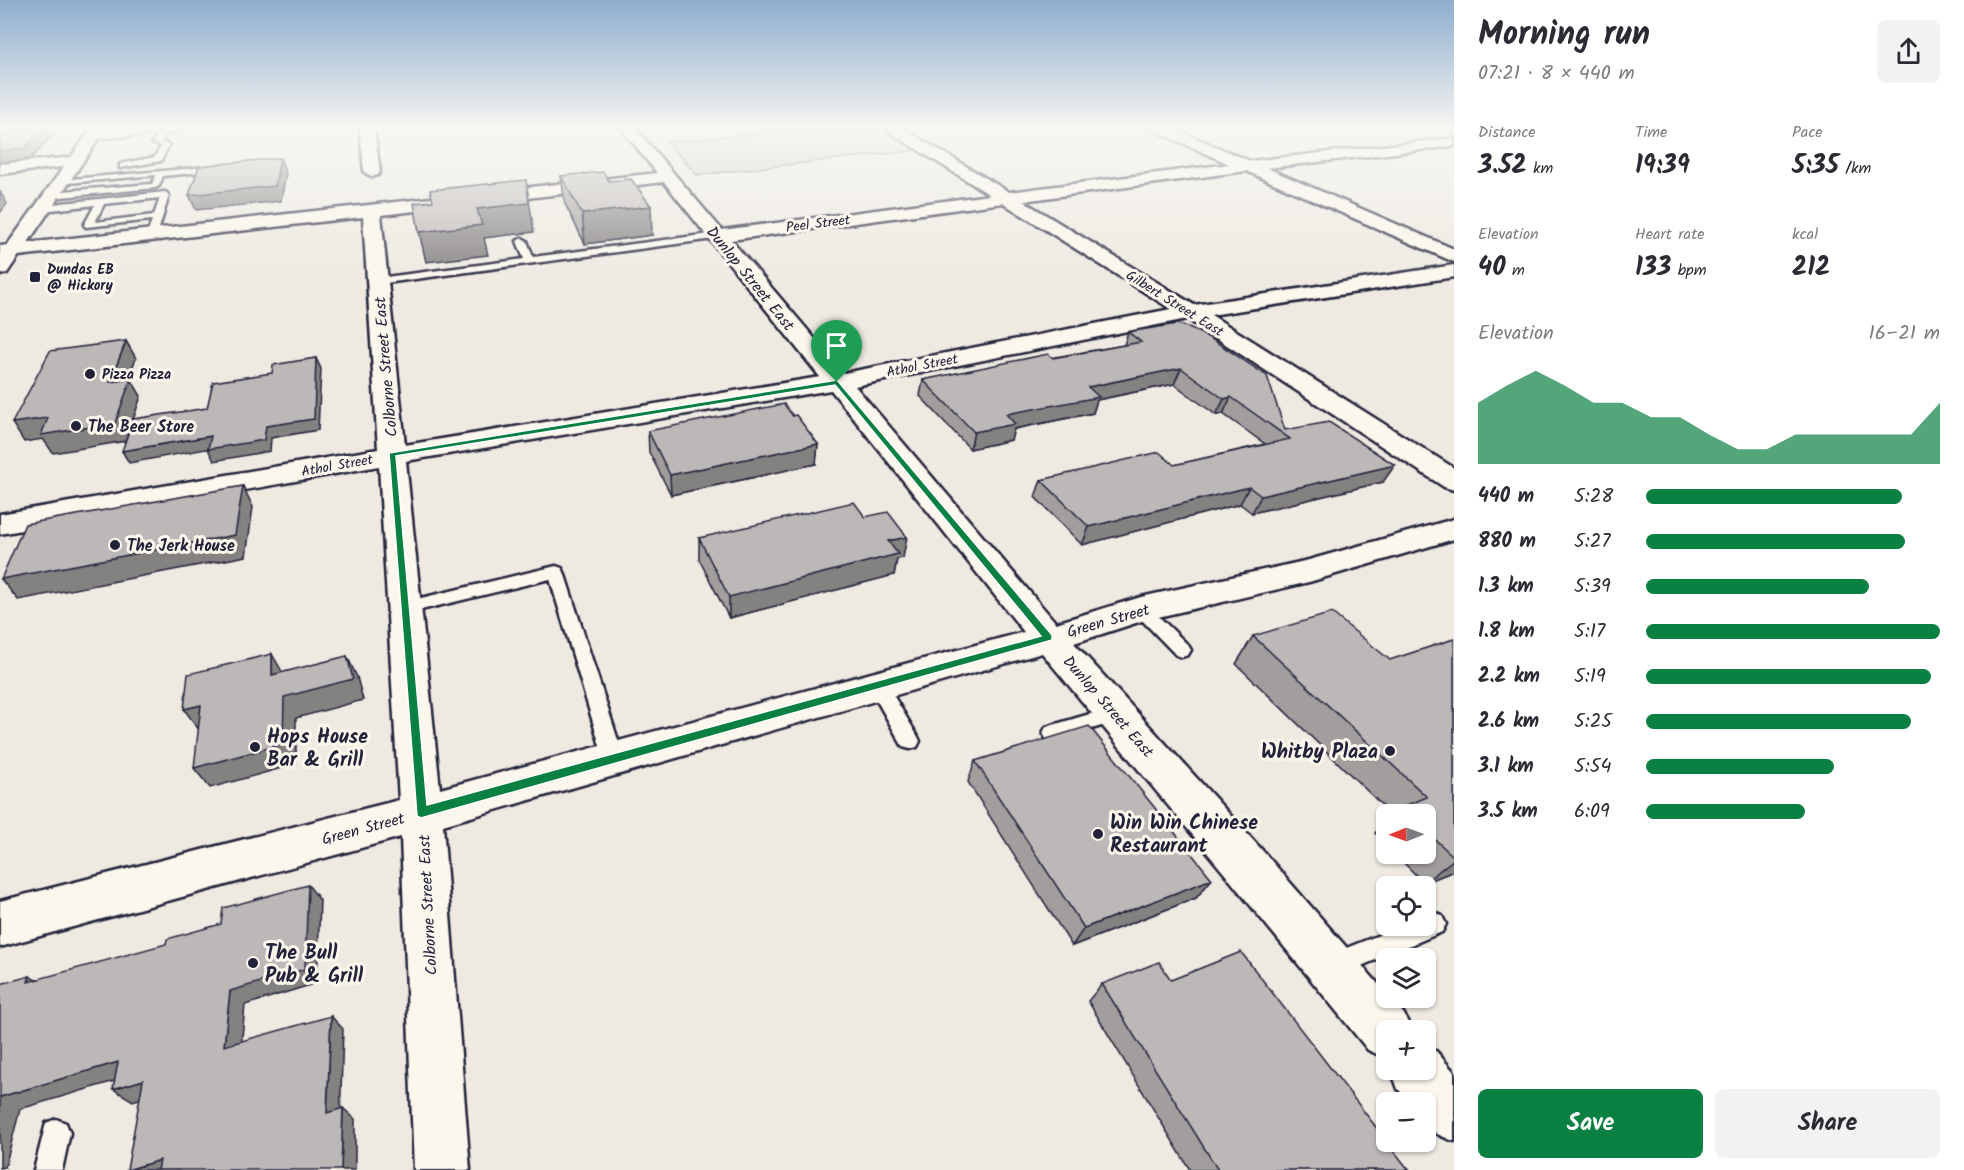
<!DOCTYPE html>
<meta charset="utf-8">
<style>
:root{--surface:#fff;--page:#f2f2f3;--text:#2b2b33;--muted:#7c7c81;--accent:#0b8043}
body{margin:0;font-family:Kalam,sans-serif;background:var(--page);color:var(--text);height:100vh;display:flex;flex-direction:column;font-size:22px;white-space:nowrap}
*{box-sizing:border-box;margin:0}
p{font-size:20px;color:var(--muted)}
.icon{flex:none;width:33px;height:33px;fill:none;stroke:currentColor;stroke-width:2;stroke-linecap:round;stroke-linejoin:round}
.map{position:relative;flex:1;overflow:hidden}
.details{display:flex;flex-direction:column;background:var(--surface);width:510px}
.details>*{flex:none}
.needle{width:39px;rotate:269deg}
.tools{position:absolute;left:1376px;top:804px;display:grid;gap:12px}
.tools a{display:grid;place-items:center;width:60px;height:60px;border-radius:9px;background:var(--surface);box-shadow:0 2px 4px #0004;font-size:30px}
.pin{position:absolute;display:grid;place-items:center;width:51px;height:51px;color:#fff;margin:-62px -26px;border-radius:50% 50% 50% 0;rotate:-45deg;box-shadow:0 0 6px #0007}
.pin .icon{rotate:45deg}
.round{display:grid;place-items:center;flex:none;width:63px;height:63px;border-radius:9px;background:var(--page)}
.head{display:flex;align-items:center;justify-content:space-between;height:102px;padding:0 24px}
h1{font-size:33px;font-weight:600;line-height:45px}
.figures{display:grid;grid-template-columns:repeat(3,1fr);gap:9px;height:102px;padding:6px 24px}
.figures div{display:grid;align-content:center}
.figures b{font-size:26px;font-weight:600}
.figures small{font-size:16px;font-weight:400}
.figures p{font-size:16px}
.chart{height:168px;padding:12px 24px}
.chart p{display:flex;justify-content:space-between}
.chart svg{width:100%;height:108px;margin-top:6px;fill:var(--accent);opacity:.7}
.action{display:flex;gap:12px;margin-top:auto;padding:12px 24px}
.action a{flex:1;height:69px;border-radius:9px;background:var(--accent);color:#fff;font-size:24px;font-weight:600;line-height:69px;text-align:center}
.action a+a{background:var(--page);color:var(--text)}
ul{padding:0 24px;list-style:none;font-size:20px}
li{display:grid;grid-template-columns:96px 72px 1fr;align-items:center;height:45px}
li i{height:15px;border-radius:8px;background:var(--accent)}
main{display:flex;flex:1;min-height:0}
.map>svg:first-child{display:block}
.green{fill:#d0cdc9;stroke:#797882;stroke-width:1.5}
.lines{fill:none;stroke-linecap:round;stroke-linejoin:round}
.service-casing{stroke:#22223b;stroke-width:5}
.minor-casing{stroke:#22223b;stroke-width:5}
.primary-casing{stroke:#22223b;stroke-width:5}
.service{fill:#fbf7ec;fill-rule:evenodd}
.minor{fill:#fbf7ec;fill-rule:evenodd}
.primary{fill:#fbf7ec;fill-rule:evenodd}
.wall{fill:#a29e9e;stroke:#22223b;stroke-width:1.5}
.shaded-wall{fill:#848181;stroke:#22223b;stroke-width:1.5}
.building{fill:#bcb8b8;stroke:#22223b;stroke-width:1.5}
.route{fill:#0b8043;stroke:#fff;stroke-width:1.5;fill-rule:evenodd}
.poi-dot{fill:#22223b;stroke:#fbf7ec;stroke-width:2}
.labels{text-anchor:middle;stroke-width:6;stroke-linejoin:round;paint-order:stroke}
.far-street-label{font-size:14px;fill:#22223b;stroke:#fbf7ec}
.far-poi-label{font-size:14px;font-weight:bold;fill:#22223b;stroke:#fbf7ec;text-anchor:start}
.street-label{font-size:16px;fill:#22223b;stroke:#fbf7ec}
.poi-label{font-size:16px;font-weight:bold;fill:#22223b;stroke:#fbf7ec;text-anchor:start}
.near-poi-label{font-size:20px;font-weight:bold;fill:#22223b;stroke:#fbf7ec;text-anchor:start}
</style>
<main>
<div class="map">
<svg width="1454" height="1170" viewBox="0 0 1454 1170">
<rect width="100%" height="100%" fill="#eeeae2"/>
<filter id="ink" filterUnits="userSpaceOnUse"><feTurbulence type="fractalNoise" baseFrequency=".0167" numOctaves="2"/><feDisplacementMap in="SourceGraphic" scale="12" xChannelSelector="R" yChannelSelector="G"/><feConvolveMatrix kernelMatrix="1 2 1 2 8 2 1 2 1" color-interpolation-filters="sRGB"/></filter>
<g filter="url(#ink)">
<!-- green -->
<polygon class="green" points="812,128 884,128 919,150 697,175 667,142"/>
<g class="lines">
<!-- service casing -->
<g class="service-casing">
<g id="service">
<polygon points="162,128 169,129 161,142 169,145 161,161 120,168 120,164 155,157 161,146 152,143"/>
<polygon points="219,166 222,166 222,170 163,176 159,186 155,188 51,198 47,195 51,192 152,184 156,175 57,184 57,180 60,180"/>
<path d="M165,192L169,195L157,235L152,238L147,235L152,220L86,227L84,225L95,205L43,211L39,208L43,205ZM160,198L154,215L95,222L104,204Z"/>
<polygon points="718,233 723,236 721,238 378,284 373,281 378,278 524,259 517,241 522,238 527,241 533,257"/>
<polygon points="556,566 562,568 564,572 624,759 621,765 614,767 607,765 604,759 550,579 404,614 398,612 396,608 398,604 404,602"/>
<polygon points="1141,603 1147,605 1188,645 1191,650 1188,655 1182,657 1176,655 1135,613 1133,609 1135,605"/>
<polygon points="877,678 884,680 917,735 920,741 917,747 910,749 903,747 868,685 870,680"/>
<polygon points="1117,706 1124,709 1127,714 1124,719 1053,741 1046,739 1043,733 1046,727"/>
<polygon points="1434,912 1442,916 1446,924 1442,932 1335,977 1326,974 1323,965 1326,956 1402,926 1425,926 1425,916"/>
<polygon points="56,1119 66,1123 70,1133 62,1170 34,1170 46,1123"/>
</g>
</g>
<!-- minor casing -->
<g class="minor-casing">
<g id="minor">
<polygon points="131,128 184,128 177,132 94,139 87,135 94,131"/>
<polygon points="360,128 374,128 380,172 378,175 372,177 364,172"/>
<path d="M621,128H635L722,230L990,195L888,131L886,128H902L1009,192L1229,164L1156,131L1154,128H1172L1250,161L1454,138V146L1267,168L1454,249V262L1246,171L1023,201L1194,305L1454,265V277L1211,315L1454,468V490L1444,487L1187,319L855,386L1056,623L1141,597L1309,560L1454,519V539L1309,582L1145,620L1074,643L1261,849L1386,993V998H1390L1404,1014L1411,1030H1386V1058L1368,1050L1229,879L1042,653L443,825L470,1170H414L401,837L0,947V901L399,800L379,466L0,534V514L378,449L363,217L0,258V246L657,173ZM664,182L820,377L405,445L381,215ZM1003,203L1171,309L844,373L731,240ZM831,390L1024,632L440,789L406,461Z"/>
<polygon points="74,157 82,162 80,165 0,174 0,164"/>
<path d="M1425,1047L1436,1051L1454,1072V1141C1430,1132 1425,1129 1425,1102H1410L1398,1089L1391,1070H1425Z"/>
</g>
</g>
<!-- primary casing -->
<g class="primary-casing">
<polygon id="primary" points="92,128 106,128 7,273 0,275 0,255"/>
</g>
<!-- service -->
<use href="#service" class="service"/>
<!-- minor -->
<use href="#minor" class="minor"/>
<!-- primary -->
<use href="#primary" class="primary"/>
</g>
<!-- wall -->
<g class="wall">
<polygon points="561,176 609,181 652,235 585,244 565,204"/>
<polygon points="1128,332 1285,430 1383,482 1252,513 1240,504 1082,545 1035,497 1041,480 1174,465 1265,444 1223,414 1216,415 1174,384 1097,400 1093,413 1014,429 1011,440 970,449 920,396 923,380 1124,345"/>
<polygon points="648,431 818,444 816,464 671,495 649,452"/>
<polygon points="865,517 903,558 897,559 894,575 729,618 699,559 699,538"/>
<polygon points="1253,636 1390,660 1454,639 1454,871 1424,883 1395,854 1425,854 1425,814 1391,814 1236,664"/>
<polygon points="975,761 1212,879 1196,898 1072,946 968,782"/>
<polygon points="1386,822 1386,844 1375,833"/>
<polygon points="1171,980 1409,1170 1190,1170 1088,1001 1102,984"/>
</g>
<!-- shaded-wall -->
<g class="shaded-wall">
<polygon points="45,128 59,128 31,159 0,162 0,151"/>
<polygon points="280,158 286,173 281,201 196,210 189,195"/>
<polygon points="526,180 534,232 484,238 488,255 426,262 419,232 477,209"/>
<polygon points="0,191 7,204 0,213"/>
<polygon points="651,206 652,235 585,244 582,214"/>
<polygon points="126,341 136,358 120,400 110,382"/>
<polygon points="316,358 321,369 318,430 271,438 270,451 214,461 208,449 266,426"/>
<polygon points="1181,368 1174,384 1097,400 1093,413 1014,429 1011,440 970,449 974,432 1006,414 1088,387"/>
<polygon points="131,379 141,396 126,441 53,453 43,439 24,442 12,423"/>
<polygon points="1231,397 1223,414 1216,415 1224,399"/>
<polygon points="211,436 217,447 129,463 122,451"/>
<polygon points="818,444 816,464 671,495 670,475"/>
<polygon points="1395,465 1383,482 1252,513 1261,496"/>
<polygon points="243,486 253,507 246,556 18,600 1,579"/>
<polygon points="1249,487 1240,504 1082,545 1089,527"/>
<polygon points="907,537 903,558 897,559 894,575 729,618 729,597 888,541"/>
<polygon points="272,654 284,675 272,675"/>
<polygon points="347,656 357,677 363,700 296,718 296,764 210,788 194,768 284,697"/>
<polygon points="201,705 199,730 184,709"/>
<polygon points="1454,859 1454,871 1424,883"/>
<polygon points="1212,879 1196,898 1072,946 1084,928"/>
<polygon points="308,885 320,900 317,983 245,1005 240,1059 224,1046 230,991"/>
<polygon points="30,976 50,990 28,982"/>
<polygon points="331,1016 343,1029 340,1124 327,1113"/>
<polygon points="118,1062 138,1074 20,1109 5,1167 0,1168 0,1097"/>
<polygon points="143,1080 162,1091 133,1101 113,1089"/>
<polygon points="343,1108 355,1119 355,1170 341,1170"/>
<polygon points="160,1160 178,1170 128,1170"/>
</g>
<!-- building -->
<g class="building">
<polygon points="0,128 45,128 25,148 0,151"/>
<polygon points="280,158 275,186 189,195 199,166"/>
<polygon points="603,172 609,181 631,179 651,206 582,214 561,176"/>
<polygon points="526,180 529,203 477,209 482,225 419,232 414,203 433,201 430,190"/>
<polygon points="1177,324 1191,328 1213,340 1267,376 1285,430 1329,422 1395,465 1261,496 1249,487 1089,527 1041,480 1159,452 1174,465 1290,439 1231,397 1224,399 1181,368 1088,387 1099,397 1006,414 1015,424 974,432 923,380 1048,354 1053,358 1141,342 1128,332"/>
<polygon points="126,341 110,382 131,379 115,423 41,435 48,418 12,423 50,351"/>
<polygon points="316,358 314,419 266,426 264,440 208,449 211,436 122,451 133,419 207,408 213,382 272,373 273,365"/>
<polygon points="784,404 793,416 796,415 818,444 670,475 648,431"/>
<polygon points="243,486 235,535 1,579 25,524"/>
<polygon points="854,502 865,517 888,512 907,537 888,541 898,554 729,597 699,538"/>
<polygon points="1332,613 1390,660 1454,639 1454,857 1425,830 1425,814 1409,814 1402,807 1427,797 1253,636"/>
<polygon points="272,654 272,675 347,656 353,679 284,697 283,744 194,768 201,705 184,709 188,674"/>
<polygon points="1089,726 1212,879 1084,928 975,761"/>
<polygon points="308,885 305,969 230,991 224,1046 331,1016 327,1113 343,1108 341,1170 158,1170 160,1160 127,1170 143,1080 113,1089 118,1062 0,1097 0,984 30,976 28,982 166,944 167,939 221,924 223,908"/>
<polygon points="1241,952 1386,1140 1386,1142 1387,1142 1409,1170 1218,1170 1102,984 1159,962 1171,980"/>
</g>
</g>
<!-- sky -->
<linearGradient id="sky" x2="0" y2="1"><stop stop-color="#8dadce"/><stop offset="0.44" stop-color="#f7f6f2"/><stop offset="1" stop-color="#f7f6f2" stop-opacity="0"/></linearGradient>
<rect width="1454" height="291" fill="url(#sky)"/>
<!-- route -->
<path class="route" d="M837,380L1052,635V640L421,818L417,816L389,453ZM835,385L1041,636L427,805L396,456Z"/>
<!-- markers -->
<g class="poi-dot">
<rect x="29" y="271" width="12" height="12" rx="3"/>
<circle cx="90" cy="374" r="6"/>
<circle cx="76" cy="426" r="6"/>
<circle cx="115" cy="545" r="6"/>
<circle cx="255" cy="747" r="6"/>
<circle cx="1390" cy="751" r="6"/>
<circle cx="1098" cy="834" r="6"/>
<circle cx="253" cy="963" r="6"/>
</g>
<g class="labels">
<!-- far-street labels -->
<g class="far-street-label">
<text transform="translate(818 223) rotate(-7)" y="5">Peel Street</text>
<text transform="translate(1175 303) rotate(32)" y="5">Gilbert Street East</text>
<text transform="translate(922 365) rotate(-11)" y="5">Athol Street</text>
<text transform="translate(337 465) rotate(-10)" y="5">Athol Street</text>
</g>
<!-- far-poi labels -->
<g class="far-poi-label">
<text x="47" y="274">Dundas EB<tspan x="47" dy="16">@ Hickory</tspan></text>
<text x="102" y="379">Pizza Pizza</text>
</g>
<!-- street labels -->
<g class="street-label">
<text transform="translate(751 278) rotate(51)" y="6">Dunlop Street East</text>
<text transform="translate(385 367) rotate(-95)" y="6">Colborne Street East</text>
<text transform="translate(1108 620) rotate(-16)" y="6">Green Street</text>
<text transform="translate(1109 706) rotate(49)" y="6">Dunlop Street East</text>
<text transform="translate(363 828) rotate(-15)" y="6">Green Street</text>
<text transform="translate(427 905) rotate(-93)" y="6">Colborne Street East</text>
</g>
<!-- poi labels -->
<g class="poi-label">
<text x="88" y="432">The Beer Store</text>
<text x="127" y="551">The Jerk House</text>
</g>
<!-- near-poi labels -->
<g class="near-poi-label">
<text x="267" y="743">Hops House<tspan x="267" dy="23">Bar &amp; Grill</tspan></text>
<text x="1378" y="758" text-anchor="end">Whitby Plaza</text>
<text x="1110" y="829">Win Win Chinese<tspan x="1110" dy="23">Restaurant</tspan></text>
<text x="265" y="959">The Bull<tspan x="265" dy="23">Pub &amp; Grill</tspan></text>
</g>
</g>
</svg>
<div class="tools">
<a><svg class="needle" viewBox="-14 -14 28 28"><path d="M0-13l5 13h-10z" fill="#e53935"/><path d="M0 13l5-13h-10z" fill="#7c7c81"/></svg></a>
<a><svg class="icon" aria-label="locate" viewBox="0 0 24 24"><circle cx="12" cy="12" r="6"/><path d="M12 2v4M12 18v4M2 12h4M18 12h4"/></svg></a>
<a><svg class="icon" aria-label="layers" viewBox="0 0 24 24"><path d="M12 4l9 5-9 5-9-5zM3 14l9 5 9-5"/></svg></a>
<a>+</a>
<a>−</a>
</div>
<div class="pin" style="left:837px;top:382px;background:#1e9e55"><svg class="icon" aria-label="arrive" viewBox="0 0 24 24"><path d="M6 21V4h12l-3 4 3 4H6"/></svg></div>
</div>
<section class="details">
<div class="head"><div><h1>Morning run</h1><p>07:21 · 8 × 440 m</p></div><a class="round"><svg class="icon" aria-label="share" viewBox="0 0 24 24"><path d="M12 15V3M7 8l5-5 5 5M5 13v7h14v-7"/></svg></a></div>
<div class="figures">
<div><p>Distance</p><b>3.52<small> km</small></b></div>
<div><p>Time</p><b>19:39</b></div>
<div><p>Pace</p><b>5:35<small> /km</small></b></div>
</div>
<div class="figures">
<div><p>Elevation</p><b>40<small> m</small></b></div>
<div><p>Heart rate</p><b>133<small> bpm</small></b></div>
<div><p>kcal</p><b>212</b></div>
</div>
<div class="chart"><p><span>Elevation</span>16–21 m</p>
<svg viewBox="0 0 160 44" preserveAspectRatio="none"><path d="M0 44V19L10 12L20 6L30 12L40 19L50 19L60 25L70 25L80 32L90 38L100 38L110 32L120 32L130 32L140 32L150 32L160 19V44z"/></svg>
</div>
<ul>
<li><b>440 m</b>5:28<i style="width:87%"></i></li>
<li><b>880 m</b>5:27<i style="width:88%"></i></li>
<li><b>1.3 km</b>5:39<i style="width:76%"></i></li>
<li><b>1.8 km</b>5:17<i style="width:100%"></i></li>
<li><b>2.2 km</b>5:19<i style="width:97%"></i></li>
<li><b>2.6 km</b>5:25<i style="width:90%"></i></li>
<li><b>3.1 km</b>5:54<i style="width:64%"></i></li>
<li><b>3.5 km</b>6:09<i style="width:54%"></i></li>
</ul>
<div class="action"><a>Save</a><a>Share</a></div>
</section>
</main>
